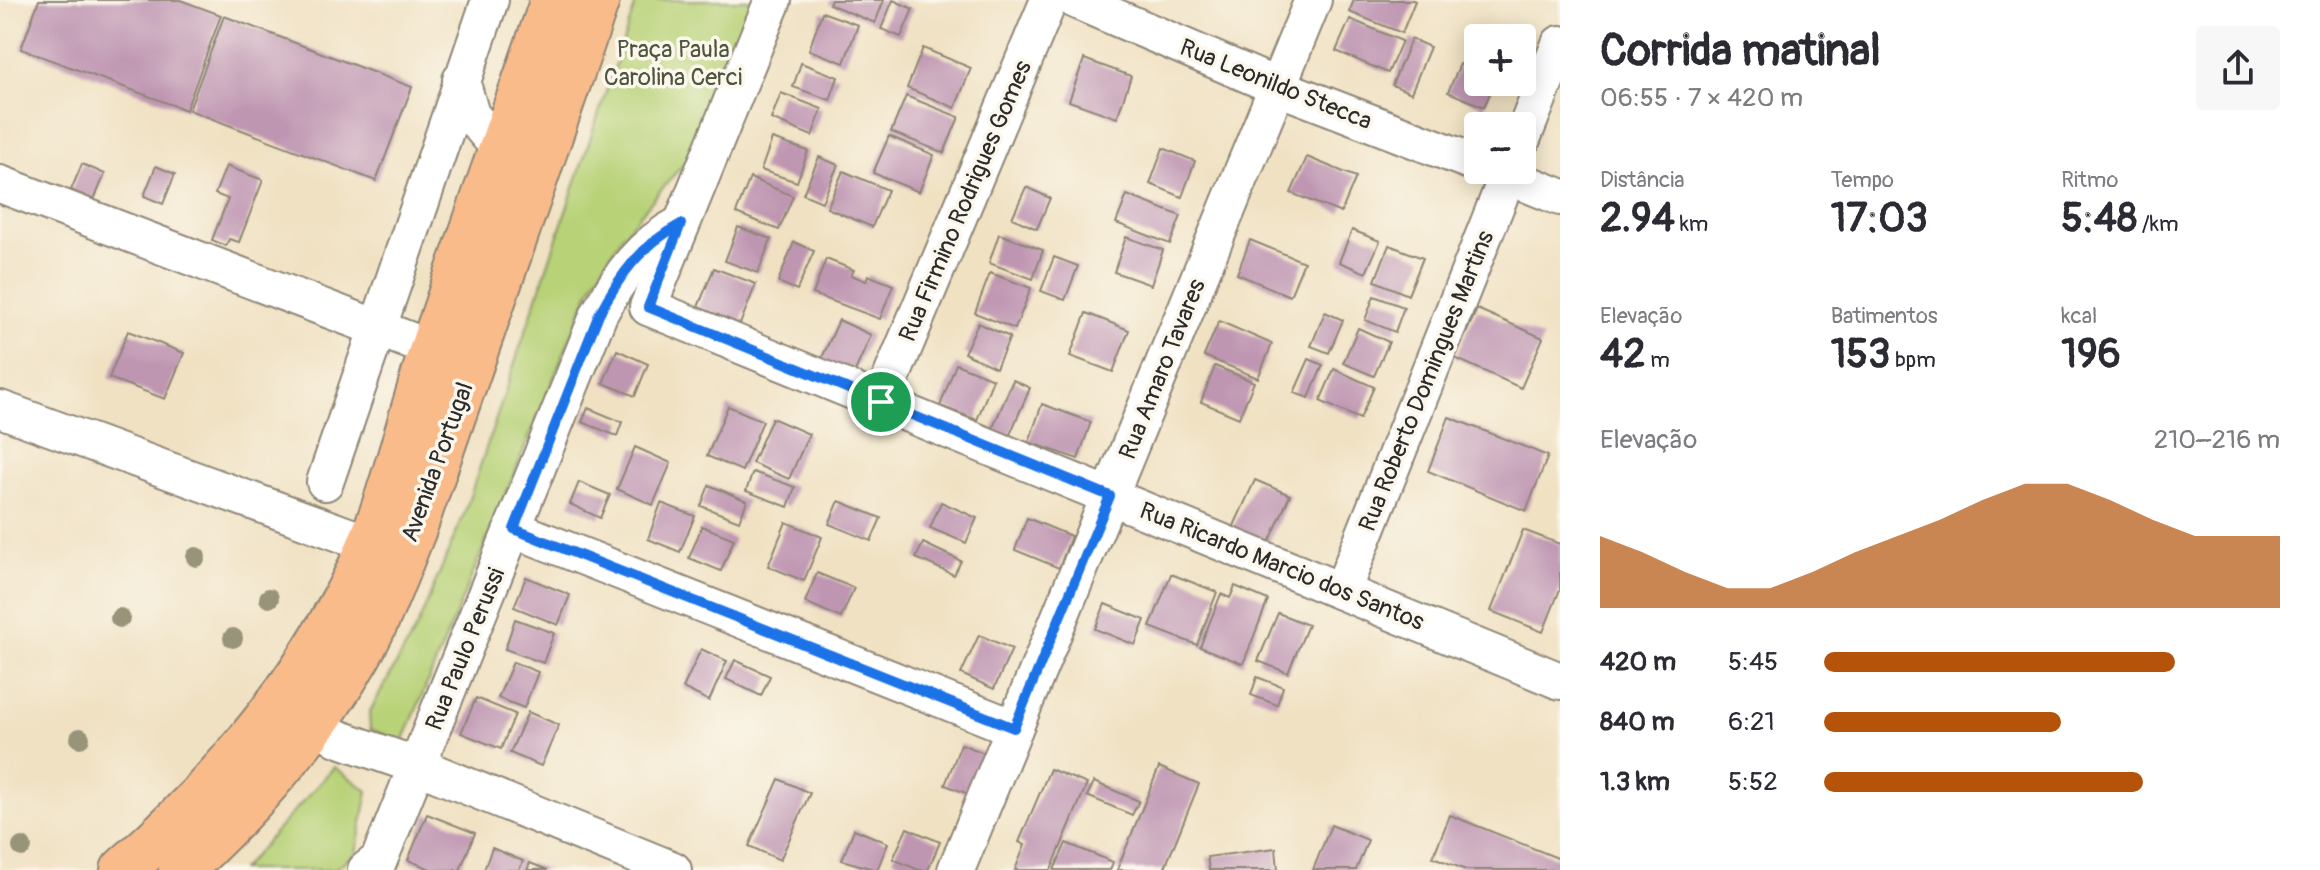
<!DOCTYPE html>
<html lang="pt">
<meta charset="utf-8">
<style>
:root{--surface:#fff;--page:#f7f7f7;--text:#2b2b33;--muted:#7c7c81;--accent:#b45309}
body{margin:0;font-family:Pangolin,sans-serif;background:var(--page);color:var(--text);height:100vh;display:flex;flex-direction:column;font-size:30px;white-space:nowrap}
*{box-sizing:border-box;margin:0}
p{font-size:26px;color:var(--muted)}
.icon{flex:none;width:44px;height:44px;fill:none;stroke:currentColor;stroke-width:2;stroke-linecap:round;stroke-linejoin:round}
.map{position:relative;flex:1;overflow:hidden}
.sheet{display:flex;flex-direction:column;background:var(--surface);width:760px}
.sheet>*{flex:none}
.fabs{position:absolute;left:1464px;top:24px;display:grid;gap:16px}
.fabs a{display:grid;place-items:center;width:72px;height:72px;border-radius:8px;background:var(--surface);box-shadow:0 4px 20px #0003;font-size:40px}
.pin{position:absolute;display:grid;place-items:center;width:68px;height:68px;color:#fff;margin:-34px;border:4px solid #fff;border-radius:50%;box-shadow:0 2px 8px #0007}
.round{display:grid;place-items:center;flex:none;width:84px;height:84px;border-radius:8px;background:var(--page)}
.head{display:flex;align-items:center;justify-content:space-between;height:136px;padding:0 40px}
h1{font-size:44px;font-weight:800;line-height:60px}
.stats{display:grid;grid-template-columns:repeat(3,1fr);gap:12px;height:136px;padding:8px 40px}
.stats div{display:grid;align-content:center}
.stats b{font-size:40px;font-weight:800}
.stats small{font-size:22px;font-weight:400}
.stats p{font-size:22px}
.chart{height:224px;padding:16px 40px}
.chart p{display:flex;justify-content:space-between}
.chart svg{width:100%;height:144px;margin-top:8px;fill:var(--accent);opacity:.7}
ul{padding:0 40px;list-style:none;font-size:26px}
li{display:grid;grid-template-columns:128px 96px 1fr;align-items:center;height:60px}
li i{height:20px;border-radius:10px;background:var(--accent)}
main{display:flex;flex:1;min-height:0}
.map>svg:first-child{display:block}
.green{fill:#b8d277;stroke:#727e51;stroke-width:2}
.building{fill:#bf96b2}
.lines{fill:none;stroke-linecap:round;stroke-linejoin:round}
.minor-casing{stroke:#8e8676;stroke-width:40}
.major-casing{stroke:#8e8676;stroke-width:48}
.minor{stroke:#fff;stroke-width:36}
.major{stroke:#fabb8b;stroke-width:44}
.tree{fill:#979479}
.route-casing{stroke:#fff;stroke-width:16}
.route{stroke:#1a73e8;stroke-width:10}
.labels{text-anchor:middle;stroke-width:7;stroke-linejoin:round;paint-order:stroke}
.park-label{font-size:24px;fill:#4e553e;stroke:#fbf7ec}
.street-label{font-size:24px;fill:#2b2b2b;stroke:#fbf7ec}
</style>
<main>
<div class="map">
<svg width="1560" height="870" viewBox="0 0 1560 870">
<rect width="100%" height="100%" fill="#fbf7ec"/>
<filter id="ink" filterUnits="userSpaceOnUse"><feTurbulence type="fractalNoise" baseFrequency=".0125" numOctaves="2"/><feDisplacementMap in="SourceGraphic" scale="16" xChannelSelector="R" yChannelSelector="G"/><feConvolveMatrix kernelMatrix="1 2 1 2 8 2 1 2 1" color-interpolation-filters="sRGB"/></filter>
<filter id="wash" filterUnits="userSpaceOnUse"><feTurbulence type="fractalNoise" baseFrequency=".006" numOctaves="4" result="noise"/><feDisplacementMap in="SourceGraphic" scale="32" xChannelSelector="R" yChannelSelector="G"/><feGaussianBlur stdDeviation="1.8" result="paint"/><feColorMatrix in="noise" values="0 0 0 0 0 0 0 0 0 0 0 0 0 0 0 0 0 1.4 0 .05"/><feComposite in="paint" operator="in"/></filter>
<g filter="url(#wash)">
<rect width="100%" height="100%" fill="#f0e1c2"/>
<!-- green -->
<g class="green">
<polygon points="637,0 753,0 701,143 622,236 591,288 403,742 370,729 369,713 417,627 464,514"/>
<polygon points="334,767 368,791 356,853 333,870 241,870"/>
</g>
<g id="blocks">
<!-- building -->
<g class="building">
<polygon points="39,0 180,0 221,15 186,110 21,49"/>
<polygon points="831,0 884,0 875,23 829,4"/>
<polygon points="893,0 913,9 901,37 881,29"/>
<polygon points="1354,0 1413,0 1415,1 1402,33 1349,12"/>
<polygon points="822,12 858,25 844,63 809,50"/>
<polygon points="224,16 412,87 376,181 189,110"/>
<polygon points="1350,19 1402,41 1388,73 1336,51"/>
<polygon points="1411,39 1430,47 1411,93 1392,85"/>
<polygon points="923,48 971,68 955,108 907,88"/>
<polygon points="1084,59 1131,76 1117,118 1069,101"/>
<polygon points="801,63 838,77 830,100 793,87"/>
<polygon points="1460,64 1478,71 1478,82 1495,82 1484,107 1448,92"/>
<polygon points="781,93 822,109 812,136 771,119"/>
<polygon points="906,96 959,117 944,153 891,132"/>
<polygon points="889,136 934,155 919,192 873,173"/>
<polygon points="772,139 808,151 797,182 761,170"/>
<polygon points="1163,148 1195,161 1182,197 1150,184"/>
<polygon points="819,157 838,165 822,202 803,194"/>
<polygon points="1307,157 1356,177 1341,213 1291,193"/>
<polygon points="82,164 105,174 94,200 71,190"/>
<polygon points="156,166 175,174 163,204 144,196"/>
<polygon points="226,166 263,180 239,242 229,239 226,246 212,240 228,199 215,194"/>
<polygon points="843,171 888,190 872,227 827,208"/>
<polygon points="750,178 793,196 779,230 736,213"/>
<polygon points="1026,187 1050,198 1037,229 1012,218"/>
<polygon points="1127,195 1181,216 1170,244 1116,223"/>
<polygon points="738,227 771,239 758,273 725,261"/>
<polygon points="1352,230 1380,241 1366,273 1339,262"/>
<polygon points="999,234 1043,250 1033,279 989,263"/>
<polygon points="1126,237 1163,250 1151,285 1114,272"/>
<polygon points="1250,240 1304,262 1290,296 1237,274"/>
<polygon points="794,242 814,251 797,290 778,282"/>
<polygon points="1389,245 1423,258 1408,295 1375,281"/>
<polygon points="1054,257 1078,266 1065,300 1041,291"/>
<polygon points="826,259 854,270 851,275 866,281 868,275 893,285 880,319 813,294"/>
<polygon points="714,268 756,284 740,324 698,307"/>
<polygon points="990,273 1031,288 1015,329 975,313"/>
<polygon points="1374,296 1404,307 1395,332 1365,320"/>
<polygon points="1477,309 1543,338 1521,388 1455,358"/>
<polygon points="1325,312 1343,320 1329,353 1311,346"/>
<polygon points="1086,313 1129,330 1113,372 1070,356"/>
<polygon points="839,320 871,335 853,376 820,362"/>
<polygon points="1219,321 1272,344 1258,378 1204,356"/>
<polygon points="978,323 1010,337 996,368 964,353"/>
<polygon points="1358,328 1389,342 1374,376 1343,363"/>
<polygon points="128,331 184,353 165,399 109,378"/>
<polygon points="617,350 648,364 635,396 603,383"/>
<polygon points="1309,359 1323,365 1309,398 1294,393"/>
<polygon points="956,364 993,379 977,420 940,406"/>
<polygon points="1215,366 1254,382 1239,418 1201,402"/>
<polygon points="1334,369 1374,387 1360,419 1320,401"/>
<polygon points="1013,380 1030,388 1009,437 992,430"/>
<polygon points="1042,404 1091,422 1078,459 1029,442"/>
<polygon points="728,406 763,421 742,471 707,456"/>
<polygon points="588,408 622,422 617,436 582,422"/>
<polygon points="1449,417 1548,456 1526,511 1428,471"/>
<polygon points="772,418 809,434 789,479 752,463"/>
<polygon points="635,447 671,463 653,505 617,489"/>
<polygon points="753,472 795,487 788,507 746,491"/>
<polygon points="1255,480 1290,495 1269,543 1233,528"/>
<polygon points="579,482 610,495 600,518 570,504"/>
<polygon points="709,485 747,501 739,521 701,506"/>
<polygon points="839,501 881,518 871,541 829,524"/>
<polygon points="941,502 977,518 966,543 930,528"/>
<polygon points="661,503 695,516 680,552 648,539"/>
<polygon points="1027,518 1071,536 1059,568 1015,550"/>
<polygon points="786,522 822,537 804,581 768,566"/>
<polygon points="702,526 734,539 721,571 689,558"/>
<polygon points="1523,530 1560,544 1560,589 1543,632 1491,611"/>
<polygon points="923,543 961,561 954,575 916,558"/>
<polygon points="817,573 854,588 841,618 805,602"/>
<polygon points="1171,574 1217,592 1197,645 1150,627"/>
<polygon points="526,577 570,595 558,625 514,607"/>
<polygon points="1235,586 1268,600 1243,664 1200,647 1221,594 1230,598"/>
<polygon points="1105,604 1145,620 1135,645 1095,629"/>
<polygon points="1278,613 1308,625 1288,673 1258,661"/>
<polygon points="515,619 554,633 543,663 505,649"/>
<polygon points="979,635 1012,649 994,689 961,674"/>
<polygon points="701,649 727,661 709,701 683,688"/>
<polygon points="735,660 770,676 761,696 726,679"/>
<polygon points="513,662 538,672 524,708 498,698"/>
<polygon points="1257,677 1283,687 1277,705 1251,695"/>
<polygon points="476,698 515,714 501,749 461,733"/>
<polygon points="528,712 559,725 541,766 510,753"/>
<polygon points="961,744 987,754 971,795 945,785"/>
<polygon points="1159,767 1199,784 1164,870 1117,870"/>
<polygon points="1050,769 1087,784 1051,870 1015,870 1025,845 1019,842"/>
<polygon points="779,779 810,793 780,860 749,846"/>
<polygon points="1094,782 1139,801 1132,815 1087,796"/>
<polygon points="427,814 475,833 460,870 433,870 408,860"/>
<polygon points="1450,815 1560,859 1560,870 1466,870 1433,857"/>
<polygon points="1331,825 1368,840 1356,870 1313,870"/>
<polygon points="907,828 940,842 928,870 919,870 893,859"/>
<polygon points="854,829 888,843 877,870 842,860"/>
<polygon points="1066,843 1113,862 1110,870 1054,870"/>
<polygon points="492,848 523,861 519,870 484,870"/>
<polygon points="1276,848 1278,870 1209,870 1207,857"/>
<polygon points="530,863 548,870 527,870"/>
</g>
</g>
</g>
<g filter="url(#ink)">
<use href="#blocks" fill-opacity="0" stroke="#8e8676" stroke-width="2"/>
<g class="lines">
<!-- minor casing -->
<g class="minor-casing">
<g id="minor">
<polyline points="773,0 648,307 1560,681"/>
<polyline points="1075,0 1278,87 1478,164"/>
<polyline points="461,80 471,115 501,150"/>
<polyline points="1522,139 1560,44"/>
<polyline points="1493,170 1560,197"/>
<polyline points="0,184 432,349"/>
<polyline points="881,402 1049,0"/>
<polyline points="0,409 370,544"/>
<polyline points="325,482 490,0"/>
<polyline points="514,529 1014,728"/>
<polyline points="1342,591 1510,170"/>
<polyline points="315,723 337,738 418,766 673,870"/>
<path d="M366,870L379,860L599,314C620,275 641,245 681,224"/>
<polyline points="956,870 1313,0"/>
</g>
</g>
<!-- major casing -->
<g class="major-casing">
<g id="major">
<path d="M123,870C212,792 292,699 347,594C388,518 405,431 432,349C471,232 513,116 553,0"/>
<path d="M181,870C249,808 315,733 360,653C382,613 397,571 414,529L597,0"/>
</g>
</g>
<!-- minor -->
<use href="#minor" class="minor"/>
<!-- major -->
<use href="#major" class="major"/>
</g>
<!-- trees -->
<g class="tree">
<circle cx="196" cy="557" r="10"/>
<circle cx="269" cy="598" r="10"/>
<circle cx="120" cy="618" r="10"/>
<circle cx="233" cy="638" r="10"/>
<circle cx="80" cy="738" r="10"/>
<circle cx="22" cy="847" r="10"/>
</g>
</g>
<g class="lines" filter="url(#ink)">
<!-- route casing -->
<g class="route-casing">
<path id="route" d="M681,224L648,307L1110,496L1014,728L514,529L599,314C620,275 641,245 681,224Z"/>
</g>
<!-- route -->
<use href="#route" class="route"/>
</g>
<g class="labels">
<!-- park labels -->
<g class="park-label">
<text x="673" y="57">Praça Paula<tspan x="673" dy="28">Carolina Cerci</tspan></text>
</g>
<!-- street labels -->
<g class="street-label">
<text transform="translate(1276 84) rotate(22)" y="8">Rua Leonildo Stecca</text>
<text transform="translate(965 201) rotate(-67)" y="8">Rua Firmino Rodrigues Gomes</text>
<text transform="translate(1162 369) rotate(-68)" y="8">Rua Amaro Tavares</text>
<text transform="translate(1426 381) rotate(-68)" y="8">Rua Roberto Domingues Martins</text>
<text transform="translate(437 462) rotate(-70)" y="8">Avenida Portugal</text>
<text transform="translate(1282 566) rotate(22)" y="8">Rua Ricardo Marcio dos Santos</text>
<text transform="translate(465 649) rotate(-68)" y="8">Rua Paulo Perussi</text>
</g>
</g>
</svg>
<div class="fabs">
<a>+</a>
<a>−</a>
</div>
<div class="pin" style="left:881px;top:402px;background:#1e9e55"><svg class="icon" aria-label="arrive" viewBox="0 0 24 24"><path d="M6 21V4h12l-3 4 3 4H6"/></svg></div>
</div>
<section class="sheet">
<div class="head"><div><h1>Corrida matinal</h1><p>06:55 · 7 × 420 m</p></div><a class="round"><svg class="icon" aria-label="share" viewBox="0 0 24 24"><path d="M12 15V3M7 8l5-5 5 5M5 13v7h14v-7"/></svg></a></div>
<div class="stats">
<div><p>Distância</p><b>2.94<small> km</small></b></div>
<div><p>Tempo</p><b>17:03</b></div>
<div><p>Ritmo</p><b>5:48<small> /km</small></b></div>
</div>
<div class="stats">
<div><p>Elevação</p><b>42<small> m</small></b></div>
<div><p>Batimentos</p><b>153<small> bpm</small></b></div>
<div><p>kcal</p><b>196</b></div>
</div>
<div class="chart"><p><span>Elevação</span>210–216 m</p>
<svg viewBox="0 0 160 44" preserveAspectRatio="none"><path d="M0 44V22L10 27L20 33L30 38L40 38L50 33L60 27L70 22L80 17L90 11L100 6L110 6L120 11L130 17L140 22L150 22L160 22V44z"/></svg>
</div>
<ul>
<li><b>420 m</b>5:45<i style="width:77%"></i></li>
<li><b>840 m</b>6:21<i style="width:52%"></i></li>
<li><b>1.3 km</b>5:52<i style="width:70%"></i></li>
</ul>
</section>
</main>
